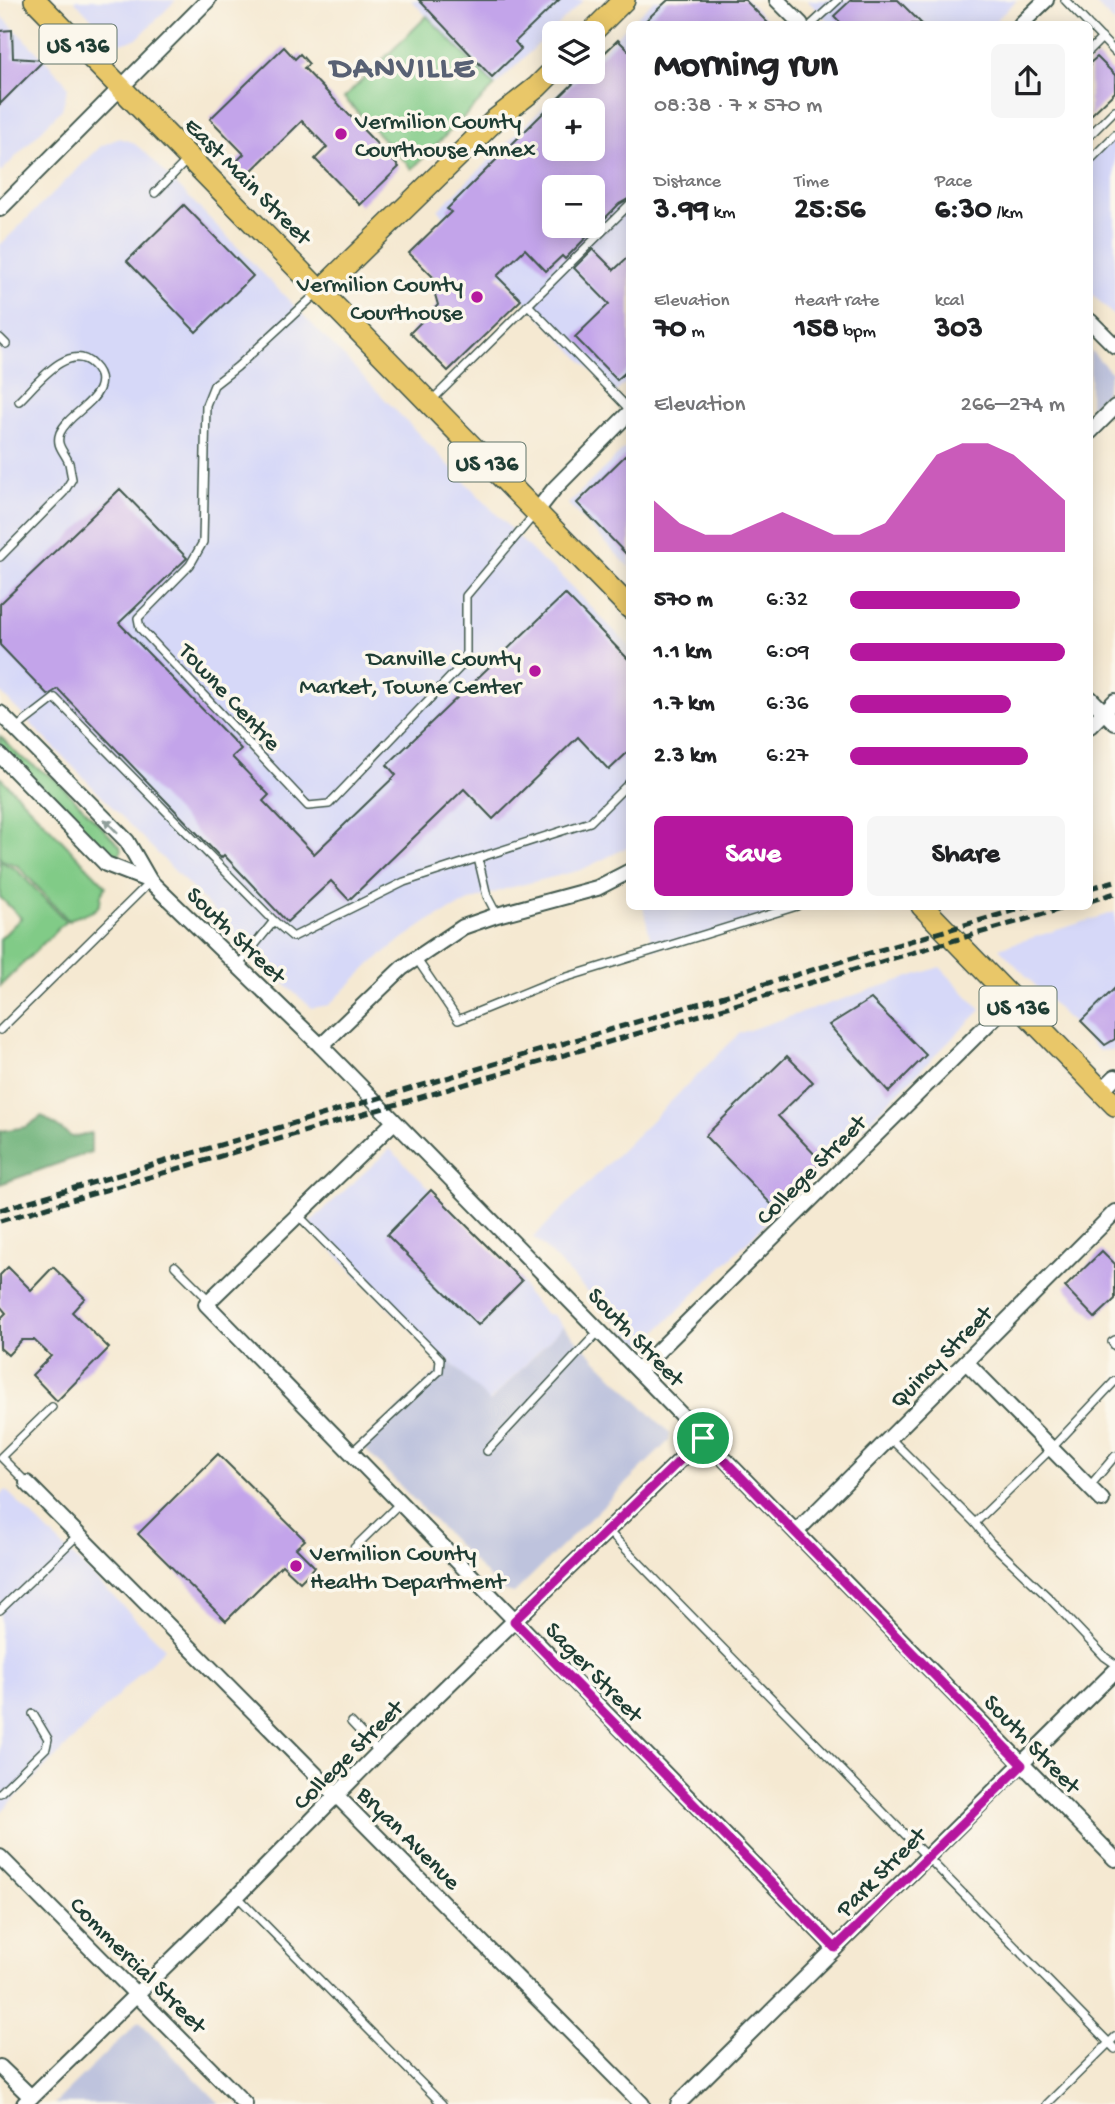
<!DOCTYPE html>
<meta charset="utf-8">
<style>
:root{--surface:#fff;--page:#f6f6f6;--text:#202124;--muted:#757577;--accent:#b5179e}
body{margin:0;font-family:"Gochi Hand",sans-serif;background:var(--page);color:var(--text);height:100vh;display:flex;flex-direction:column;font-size:26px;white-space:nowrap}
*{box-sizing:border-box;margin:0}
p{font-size:23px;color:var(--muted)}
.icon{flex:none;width:38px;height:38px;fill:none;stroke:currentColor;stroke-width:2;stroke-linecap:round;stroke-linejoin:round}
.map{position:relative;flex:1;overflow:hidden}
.side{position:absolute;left:626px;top:21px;width:467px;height:889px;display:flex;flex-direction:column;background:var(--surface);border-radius:10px;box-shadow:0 4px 18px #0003}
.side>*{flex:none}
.tools{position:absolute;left:542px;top:21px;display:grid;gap:14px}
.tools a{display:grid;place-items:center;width:63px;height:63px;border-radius:10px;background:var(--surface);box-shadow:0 4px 18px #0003;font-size:35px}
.pin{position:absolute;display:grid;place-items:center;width:60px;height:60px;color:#fff;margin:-30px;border:4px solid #fff;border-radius:50%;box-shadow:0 2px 7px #0007}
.round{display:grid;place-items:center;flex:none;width:74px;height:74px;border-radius:10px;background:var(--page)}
.head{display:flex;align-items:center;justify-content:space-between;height:119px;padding:0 28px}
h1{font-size:38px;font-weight:700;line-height:52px}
.metrics{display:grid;grid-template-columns:repeat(3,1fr);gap:10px;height:119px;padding:7px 28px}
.metrics div{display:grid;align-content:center}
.metrics b{font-size:30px;font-weight:700}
.metrics small{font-size:19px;font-weight:400}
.metrics p{font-size:19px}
.chart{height:196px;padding:14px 28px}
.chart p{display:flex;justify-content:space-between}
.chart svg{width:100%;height:126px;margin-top:7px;fill:var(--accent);opacity:.7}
.primary-button{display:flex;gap:14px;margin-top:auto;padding:14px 28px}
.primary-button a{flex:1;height:80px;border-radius:10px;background:var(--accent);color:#fff;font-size:28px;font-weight:700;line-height:80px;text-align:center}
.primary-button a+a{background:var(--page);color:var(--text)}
ul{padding:0 28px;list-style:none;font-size:23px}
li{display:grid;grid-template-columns:112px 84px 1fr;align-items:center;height:52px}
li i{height:18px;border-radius:9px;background:var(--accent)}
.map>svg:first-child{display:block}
.built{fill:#d6d8f8;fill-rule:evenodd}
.industrial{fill:#bec3dd}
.green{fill:#81cb87;stroke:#50845e;stroke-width:2}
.forest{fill:#68af74;stroke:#447654;stroke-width:2}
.building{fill:#c3a4ea;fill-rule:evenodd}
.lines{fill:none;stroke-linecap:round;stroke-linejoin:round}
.service-casing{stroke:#3f574c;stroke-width:10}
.minor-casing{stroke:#3f574c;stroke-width:18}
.primary-casing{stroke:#3f574c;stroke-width:24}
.service{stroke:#fff;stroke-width:7}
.minor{stroke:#fff;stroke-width:14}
.primary{stroke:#e9c769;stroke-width:21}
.rail{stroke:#1f3d34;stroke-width:5;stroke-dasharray:10 5;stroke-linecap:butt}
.oneway{fill:#8f9e9a}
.route-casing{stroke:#fff;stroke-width:14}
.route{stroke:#b5179e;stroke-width:9}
.poi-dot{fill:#b5179e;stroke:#fbf7ec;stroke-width:2.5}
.labels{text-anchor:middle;stroke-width:7;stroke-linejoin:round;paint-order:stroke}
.shield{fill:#fbf7ec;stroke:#61756b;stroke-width:2}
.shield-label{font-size:23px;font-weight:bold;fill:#1f3d34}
.poi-label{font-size:24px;fill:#1f3d34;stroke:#fbf7ec;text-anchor:start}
.street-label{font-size:24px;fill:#1f3d34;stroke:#fbf7ec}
.district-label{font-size:32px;font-weight:bold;letter-spacing:2px;fill:#586174;stroke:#fbf7ec}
</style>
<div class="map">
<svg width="1115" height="2104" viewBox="0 0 1115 2104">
<rect width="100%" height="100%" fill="#fbf7ec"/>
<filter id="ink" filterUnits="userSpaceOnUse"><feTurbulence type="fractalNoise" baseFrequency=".0143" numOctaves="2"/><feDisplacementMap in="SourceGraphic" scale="14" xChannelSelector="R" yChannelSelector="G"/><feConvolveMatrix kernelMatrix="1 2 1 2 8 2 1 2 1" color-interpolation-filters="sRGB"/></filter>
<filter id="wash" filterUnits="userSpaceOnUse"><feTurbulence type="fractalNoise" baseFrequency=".00686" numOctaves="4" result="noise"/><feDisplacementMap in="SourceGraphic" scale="28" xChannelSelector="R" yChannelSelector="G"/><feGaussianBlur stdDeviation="1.57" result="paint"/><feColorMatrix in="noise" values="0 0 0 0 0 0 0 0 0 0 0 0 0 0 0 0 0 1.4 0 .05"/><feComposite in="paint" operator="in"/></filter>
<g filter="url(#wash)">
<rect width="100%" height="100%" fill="#f5e9d2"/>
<!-- built -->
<g class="built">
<polygon points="74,0 176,0 139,37 128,42 115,43"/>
<polygon points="411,0 584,0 495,86"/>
<path d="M654,0H747L771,24H630V379L614,394L438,210L580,72H593V59ZM555,110H593V149H555ZM555,187H593V226H555Z"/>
<polygon points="807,0 1017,0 992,24 831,24"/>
<polygon points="1092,0 1115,0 1115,24"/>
<polygon points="0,14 62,78 68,87 62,109 0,173"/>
<polygon points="1115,135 1115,317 1090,292 1090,160"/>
<polygon points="119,138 132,142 146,153 541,560 556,571 630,647 630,846 581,870 505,889 467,902 429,921 398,942 371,964 329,1005 312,1008 291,990 0,692 0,245 101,146"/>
<polygon points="630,443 630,568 568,504"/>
<polygon points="643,906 797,907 653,950"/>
<polygon points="1115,912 1115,1047 1112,1050 1099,1051 999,948"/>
<polygon points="940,967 981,1010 641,1347 534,1237 740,1033"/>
<polygon points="390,1149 522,1281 527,1294 546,1314 553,1315 563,1326 489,1402 449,1361 440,1359 307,1225"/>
<polygon points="6,1490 165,1648 0,1813 0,1496"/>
</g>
<!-- industrial -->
<g class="industrial">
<polygon points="1090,350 1111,372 1105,393 1090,408"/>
<polygon points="563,1326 670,1434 669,1441 514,1593 501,1590 361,1445 449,1361 490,1402"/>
<polygon points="139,2021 220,2104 54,2104"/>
</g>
<!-- green -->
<g class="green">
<polygon points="427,16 495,86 412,169 344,98"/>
<polygon points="0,736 19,756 56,780 120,846 121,851 118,857 109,856 0,746"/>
<path d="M0,777L106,886L101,895L100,904C92,917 79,912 69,921L18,866L0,859Z"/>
<polygon points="0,861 16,869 66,921 0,986 0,939 21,918 0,897"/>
</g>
<!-- forest -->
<polygon class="forest" points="42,1116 72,1137 91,1133 91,1152 0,1184 0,1131 26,1127"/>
<g id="blocks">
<!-- building -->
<g class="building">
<polygon points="419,0 559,0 515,42 521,49 492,77"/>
<polygon points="668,0 745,0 769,24 642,24"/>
<polygon points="851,0 898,0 922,24 842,24 834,16"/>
<polygon points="12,30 13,58 44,60 0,104 0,31"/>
<path d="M618,40L630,52V198L619,204L565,259L562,256L546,271L525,249L497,276L521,300L448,371L410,333L438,305L434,291L439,283L409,253L451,212L447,209L536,120L585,72H593V64ZM555,110H593V149H555ZM555,187H593V226H555Z"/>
<polygon points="284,47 295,59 300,54 309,64 304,68 399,167 360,205 315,159 327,147 302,121 247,175 235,163 244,154 210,119"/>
<polygon points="1097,57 1115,75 1115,92 1090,116 1090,63"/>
<polygon points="184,205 253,276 196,332 127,261"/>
<polygon points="593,249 614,270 630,255 630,368 617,380 575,337 609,304 574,268"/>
<polygon points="630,451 630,558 577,503"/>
<polygon points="120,489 187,558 119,623 241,749 232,757 269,795 263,801 314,854 396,775 387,765 565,594 630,661 630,750 609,770 578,737 493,819 464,789 349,900 331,881 287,922 224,855 221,858 58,689 48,695 0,645 0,604"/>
<polygon points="1115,988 1115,1039 1105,1045 1081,1021"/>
<polygon points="871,999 926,1055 889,1092 829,1025"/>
<polygon points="787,1056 813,1082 778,1116 822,1162 775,1208 705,1136"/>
<polygon points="431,1190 522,1281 478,1325 387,1235"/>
<polygon points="1102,1251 1115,1264 1115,1299 1095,1318 1065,1287"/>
<polygon points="8,1267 31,1290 53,1267 85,1298 72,1312 109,1348 57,1401 32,1375 51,1356 34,1340 22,1340 8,1355 0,1348 0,1319 6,1313 0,1306 0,1275"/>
<polygon points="218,1454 305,1540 296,1548 315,1567 300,1582 282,1565 226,1621 138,1534"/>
</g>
</g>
</g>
<g filter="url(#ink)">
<use href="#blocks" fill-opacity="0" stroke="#3f574c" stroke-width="2"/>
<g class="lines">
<!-- service casing -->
<g class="service-casing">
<g id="service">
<polyline points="1065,0 1088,24"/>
<polyline points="812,24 838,0"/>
<polyline points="1090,26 1115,52"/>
<polyline points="1090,50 1102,38"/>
<polyline points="1090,135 1115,110"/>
<polyline points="1090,160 1115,135"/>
<polyline points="155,193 189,158"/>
<polyline points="318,292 237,367 214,385 206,405 203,542 190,565 138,618 140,628 308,806 329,804 462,665 466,653 466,596 534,515"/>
<polyline points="528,305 630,410"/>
<polyline points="0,338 6,344"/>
<polyline points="431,401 630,204"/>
<path d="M0,557L64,492L72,479C71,474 70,468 69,463C65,452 55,446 60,433C67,416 92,406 99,389C103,379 100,372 93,365C69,340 36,385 19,401"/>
<polyline points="16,728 55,698 274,921 293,937 404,882 478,858 487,896 497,915"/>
<polyline points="478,858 590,822 630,782"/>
<polyline points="416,958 458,1020 551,982 797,906"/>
<polyline points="237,967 274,921"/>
<polyline points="0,1030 150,882"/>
<polyline points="298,1215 440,1359 439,1371 352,1452"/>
<polyline points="175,1266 209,1300"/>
<polyline points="1115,1340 1112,1342 1115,1346"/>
<polyline points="890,1438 975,1523 1050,1450 1115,1381"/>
<polyline points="487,1451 599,1331"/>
<polyline points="27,1483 1,1457 52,1407"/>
<polyline points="1089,1487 1115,1456"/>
<polyline points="975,1523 991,1543 1050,1599 1105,1657 1115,1664"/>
<polyline points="608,1531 1115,2049"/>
<polyline points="354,1548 400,1503"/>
<polyline points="0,1610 78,1535"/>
<polyline points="351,1722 379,1752"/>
<polyline points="0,1793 46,1748 48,1739 33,1714"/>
<polyline points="237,1896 442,2104"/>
<polyline points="1047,2104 1115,2037"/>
</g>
</g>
<!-- minor casing -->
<g class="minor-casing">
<g id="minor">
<polyline points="777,0 801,24"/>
<polyline points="1021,24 1046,0"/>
<polyline points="0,209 208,0"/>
<polyline points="1090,321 1115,346"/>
<polyline points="1090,432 1115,407"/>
<polyline points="536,512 554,489 630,412"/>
<polyline points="1090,698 1115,723"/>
<polyline points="0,713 127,841 150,881 321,1046 1115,1859"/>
<polyline points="1090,726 1115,701"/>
<polyline points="0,755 106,864 150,881"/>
<polyline points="321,1046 402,968 463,927 497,915 597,888 630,871"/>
<polyline points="1101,1091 1115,1077"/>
<polyline points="394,1122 206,1304 835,1948"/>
<polyline points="966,1362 1102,1500"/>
<polyline points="639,1370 1012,1000"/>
<polyline points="27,1483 642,2104"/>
<polyline points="796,1532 1115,1212"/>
<polyline points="0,1857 245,2104"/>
<polyline points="0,2067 31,2097"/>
<polyline points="24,2104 237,1896 379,1752 703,1438"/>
<polyline points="678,2104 1115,1671"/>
</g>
</g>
<!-- primary casing -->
<g class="primary-casing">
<g id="primary">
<polyline points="35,0 630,608"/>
<polyline points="591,33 624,0"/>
<polyline points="320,291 495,120 537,87 555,69"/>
<polyline points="922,906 1115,1105"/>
</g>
</g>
<!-- service -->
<use href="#service" class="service"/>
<!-- minor -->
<use href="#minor" class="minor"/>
<!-- primary -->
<use href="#primary" class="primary"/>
<!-- rail -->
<g class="rail">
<polyline points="1090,888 1115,881"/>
<polyline points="1090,901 1115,893"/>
<polyline points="0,1210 1029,906"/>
<polyline points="0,1221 1071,906"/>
</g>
</g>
<!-- one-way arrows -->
<defs><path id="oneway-solid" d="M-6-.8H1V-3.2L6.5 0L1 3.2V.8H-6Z" transform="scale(1.75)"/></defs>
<use class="oneway" href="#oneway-solid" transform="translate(111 826) rotate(-135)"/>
</g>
<g class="lines" filter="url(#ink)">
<!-- route casing -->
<g class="route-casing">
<polygon id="route" points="703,1438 1022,1765 835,1948 514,1621"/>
</g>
<!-- route -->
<use href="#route" class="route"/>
</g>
<!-- markers -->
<g class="poi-dot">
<circle cx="341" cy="134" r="7"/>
<circle cx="477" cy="297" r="7"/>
<circle cx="535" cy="671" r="7"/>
<circle cx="296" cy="1566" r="7"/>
</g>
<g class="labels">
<!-- shield labels -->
<g class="shield">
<rect x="39.5" y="24.5" width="77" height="39" rx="5"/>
<rect x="448.5" y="442.5" width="77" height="39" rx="5"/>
<rect x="979.5" y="986.5" width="77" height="39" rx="5"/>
</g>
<g class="shield-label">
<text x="78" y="52">US 136</text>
<text x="487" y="470">US 136</text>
<text x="1018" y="1014">US 136</text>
</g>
<!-- poi labels -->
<g class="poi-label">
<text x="355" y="128">Vermilion County<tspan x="355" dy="28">Courthouse Annex</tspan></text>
<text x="463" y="291" text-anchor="end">Vermilion County<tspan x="463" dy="28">Courthouse</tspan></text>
<text x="521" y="665" text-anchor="end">Danville County<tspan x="521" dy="28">Market, Towne Center</tspan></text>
<text x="310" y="1560">Vermilion County<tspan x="310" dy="28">Health Department</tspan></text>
</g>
<!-- street labels -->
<g class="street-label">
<text transform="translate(249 180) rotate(45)" y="8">East Main Street</text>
<text transform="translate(231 696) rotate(47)" y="8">Towne Centre</text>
<text transform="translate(237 934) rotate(44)" y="8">South Street</text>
<text transform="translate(810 1169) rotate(-45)" y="8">College Street</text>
<text transform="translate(637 1336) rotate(46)" y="8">South Street</text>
<text transform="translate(940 1356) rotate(-45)" y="8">Quincy Street</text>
<text transform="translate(595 1671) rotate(46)" y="8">Sager Street</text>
<text transform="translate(1033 1743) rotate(46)" y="8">South Street</text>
<text transform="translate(347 1754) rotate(-45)" y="8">College Street</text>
<text transform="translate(410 1837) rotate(45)" y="8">Bryan Avenue</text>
<text transform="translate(880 1871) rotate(-45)" y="8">Park Street</text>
<text transform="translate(139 1964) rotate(45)" y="8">Commercial Street</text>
</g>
<!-- district labels -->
<g class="district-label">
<text x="403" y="76">DANVILLE</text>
</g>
</g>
</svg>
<div class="tools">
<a><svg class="icon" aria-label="layers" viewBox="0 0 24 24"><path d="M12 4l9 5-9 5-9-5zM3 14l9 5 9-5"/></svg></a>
<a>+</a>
<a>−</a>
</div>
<div class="pin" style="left:703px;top:1438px;background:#1e9e55"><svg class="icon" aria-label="arrive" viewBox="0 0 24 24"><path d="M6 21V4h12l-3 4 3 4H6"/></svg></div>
<section class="side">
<div class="head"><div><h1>Morning run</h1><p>08:38 · 7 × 570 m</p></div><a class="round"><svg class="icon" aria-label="share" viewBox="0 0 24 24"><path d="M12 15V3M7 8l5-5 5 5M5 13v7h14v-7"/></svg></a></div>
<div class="metrics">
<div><p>Distance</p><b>3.99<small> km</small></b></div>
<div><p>Time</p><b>25:56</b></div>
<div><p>Pace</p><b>6:30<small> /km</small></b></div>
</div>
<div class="metrics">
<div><p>Elevation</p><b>70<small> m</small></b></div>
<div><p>Heart rate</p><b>158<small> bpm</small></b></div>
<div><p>kcal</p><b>303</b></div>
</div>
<div class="chart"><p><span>Elevation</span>266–274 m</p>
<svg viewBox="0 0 160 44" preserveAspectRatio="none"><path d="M0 44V26L10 34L20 38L30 38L40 34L50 30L60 34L70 38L80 38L90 34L100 22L110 10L120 6L130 6L140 10L150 18L160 26V44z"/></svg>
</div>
<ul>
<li><b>570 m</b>6:32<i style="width:79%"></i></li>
<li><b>1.1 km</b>6:09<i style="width:100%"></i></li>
<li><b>1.7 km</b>6:36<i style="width:75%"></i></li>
<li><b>2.3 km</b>6:27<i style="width:83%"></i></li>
</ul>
<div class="primary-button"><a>Save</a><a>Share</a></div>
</section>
</div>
